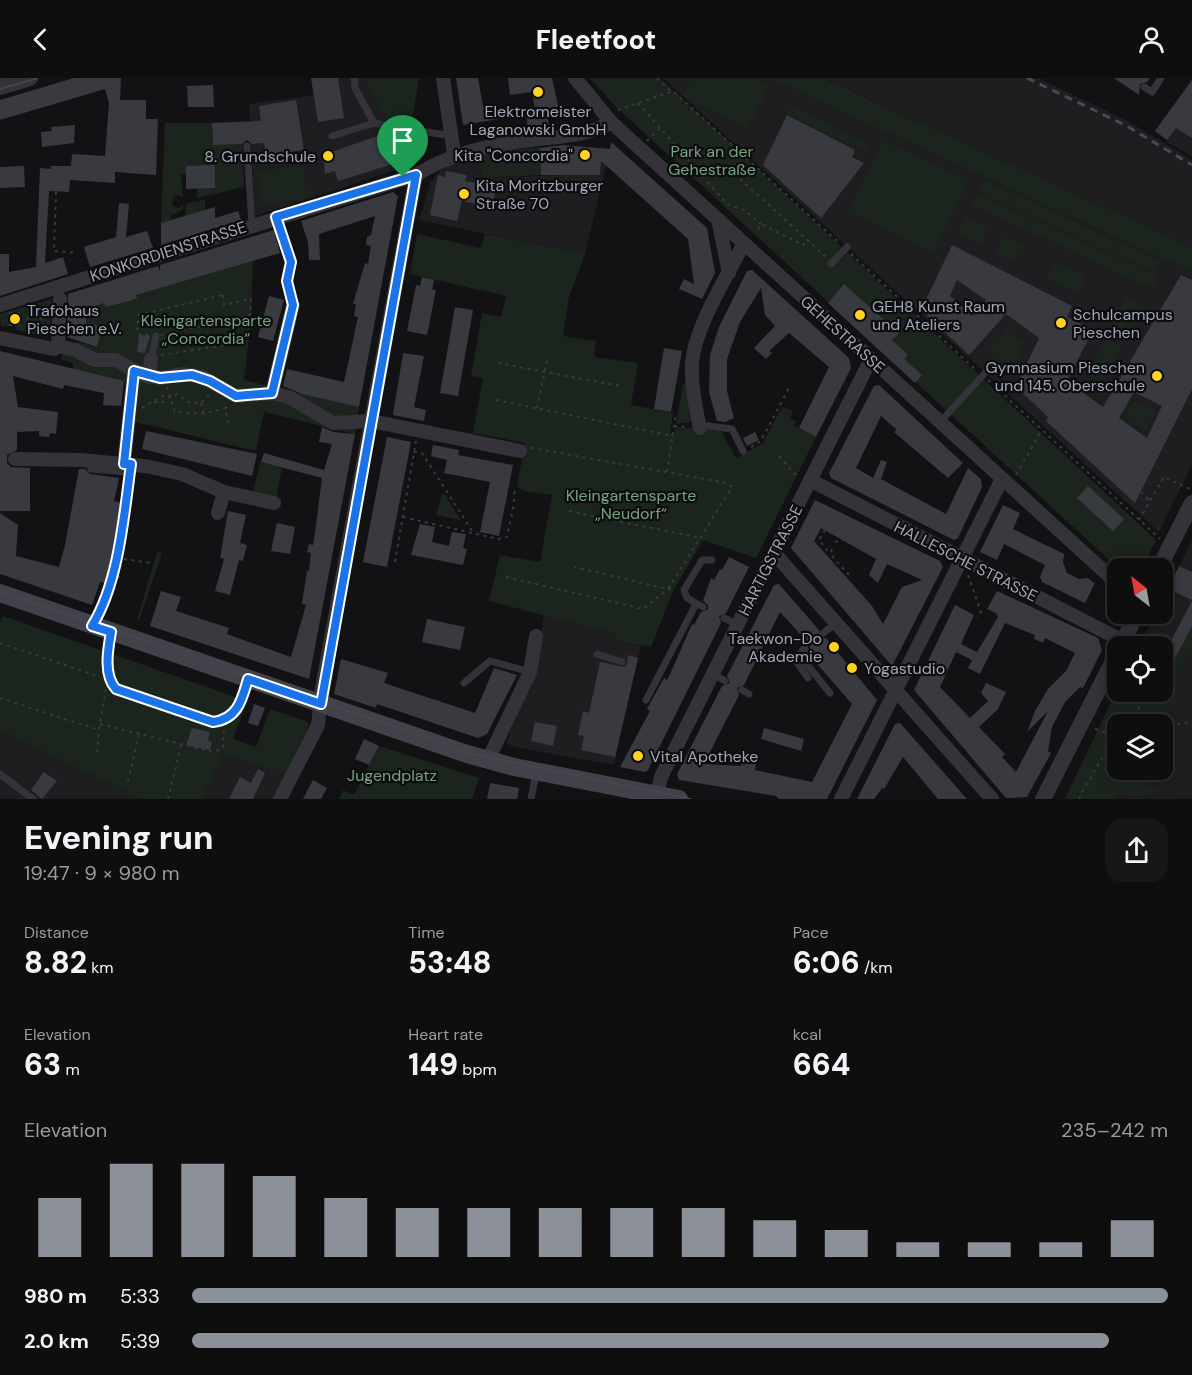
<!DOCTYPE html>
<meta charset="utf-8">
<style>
:root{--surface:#0e0e0f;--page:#171718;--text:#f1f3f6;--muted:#9b9c9e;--line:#2e2e2f;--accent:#8c9099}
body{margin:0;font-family:"DM Sans",sans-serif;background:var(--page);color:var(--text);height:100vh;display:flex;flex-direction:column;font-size:22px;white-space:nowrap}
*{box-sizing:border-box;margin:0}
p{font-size:20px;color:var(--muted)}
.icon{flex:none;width:33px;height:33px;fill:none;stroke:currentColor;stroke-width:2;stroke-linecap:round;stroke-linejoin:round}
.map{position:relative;height:721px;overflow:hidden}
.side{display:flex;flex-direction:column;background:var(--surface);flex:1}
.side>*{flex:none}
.needle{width:39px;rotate:329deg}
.fabs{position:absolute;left:1107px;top:480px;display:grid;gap:12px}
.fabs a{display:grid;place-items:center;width:66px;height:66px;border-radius:12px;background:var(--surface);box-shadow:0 3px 15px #0003,0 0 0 2px var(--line);font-size:30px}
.pin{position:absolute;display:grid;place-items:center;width:51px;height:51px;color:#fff;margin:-62px -26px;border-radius:50% 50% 50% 0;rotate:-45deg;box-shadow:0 0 6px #0007}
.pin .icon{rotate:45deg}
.round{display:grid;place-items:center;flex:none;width:63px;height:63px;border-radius:18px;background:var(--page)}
.headline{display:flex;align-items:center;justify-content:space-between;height:102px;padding:0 24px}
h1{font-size:33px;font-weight:800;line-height:45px}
.stats{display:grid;grid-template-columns:repeat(3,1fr);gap:9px;height:102px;padding:6px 24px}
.stats div{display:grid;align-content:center}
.stats b{font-size:30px;font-weight:800}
.stats small{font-size:16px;font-weight:400}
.stats p{font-size:16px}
.chart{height:168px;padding:12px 24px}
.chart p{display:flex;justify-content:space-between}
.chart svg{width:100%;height:108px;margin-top:6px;stroke:var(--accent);stroke-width:6}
ul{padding:0 24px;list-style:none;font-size:20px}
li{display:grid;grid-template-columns:96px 72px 1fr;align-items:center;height:45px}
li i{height:15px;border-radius:8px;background:var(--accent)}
header{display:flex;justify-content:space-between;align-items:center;height:78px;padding:0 24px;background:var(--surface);font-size:27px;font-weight:800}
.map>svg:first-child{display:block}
.built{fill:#1e1e21;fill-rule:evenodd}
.green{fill:#1c241e}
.building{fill:#393a3f;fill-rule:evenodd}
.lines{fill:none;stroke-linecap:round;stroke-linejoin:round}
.path{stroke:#393a40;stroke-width:2;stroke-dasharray:3 4.5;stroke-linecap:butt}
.service{stroke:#333339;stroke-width:7}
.minor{stroke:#333339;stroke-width:14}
.tertiary{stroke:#333339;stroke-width:16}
.secondary{stroke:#41424a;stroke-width:18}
.tram{stroke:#484951;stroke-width:1.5}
.rail{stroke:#484951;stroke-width:3;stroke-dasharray:8 6;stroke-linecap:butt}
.route-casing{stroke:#fff;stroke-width:12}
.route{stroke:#1a73e8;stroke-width:8}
.poi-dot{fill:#ffd21f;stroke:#0d0d0f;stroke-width:2}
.labels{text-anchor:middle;stroke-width:4.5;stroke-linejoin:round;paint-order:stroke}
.poi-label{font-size:16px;fill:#a2a6b6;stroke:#0d0d0f;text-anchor:start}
.park-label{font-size:16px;fill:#77a380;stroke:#0d0d0f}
.street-label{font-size:16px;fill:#a2a6b6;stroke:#0d0d0f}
</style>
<header><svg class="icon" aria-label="back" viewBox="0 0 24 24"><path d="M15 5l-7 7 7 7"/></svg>Fleetfoot<svg class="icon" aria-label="person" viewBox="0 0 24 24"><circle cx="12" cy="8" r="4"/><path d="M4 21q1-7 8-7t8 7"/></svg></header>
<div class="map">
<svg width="1192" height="721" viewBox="0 0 1192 721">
<rect width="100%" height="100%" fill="#121214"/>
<!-- built -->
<g class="built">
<polygon points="311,0 419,0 402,90 255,138 249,26 314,17"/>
<polygon points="663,0 768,0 1192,194 1192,387 1159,454"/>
<polygon points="824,0 1038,0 1128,43 1192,82 1192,169"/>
<polygon points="1192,2 1192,78 1166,64 1167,62 1155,53"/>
<polygon points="562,67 610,71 585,176 419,142 431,103 445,88 477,79 483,100 562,97"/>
<path d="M1192,462V721H1065L1117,612L1162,614V568H1139L1155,536H1162L1163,521ZM1118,646H1162V692H1118Z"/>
<polygon points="544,537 615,556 614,563 641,568 614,687 514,669 506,665 533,595"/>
<polygon points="0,652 141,721 0,721"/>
<polygon points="224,676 286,696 273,721 202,721"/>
</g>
<!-- green -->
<g class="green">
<polygon points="365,0 419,0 411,48 387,41"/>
<polygon points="590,0 660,0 1156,462 1142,490 1118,490 616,29"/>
<polygon points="692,0 752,0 769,8 748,51 683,18"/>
<polygon points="768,0 823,0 1192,169 1192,194"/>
<polygon points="792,28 870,68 867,74 788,36"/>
<polygon points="165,45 212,45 213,67 243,66 244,109 197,120 197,110 215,110 215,88 186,88 186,96 181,97 183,120 178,117 173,120 172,127 178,130 183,127 183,132 171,137 171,143 161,145"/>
<polygon points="883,63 969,102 934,174 850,132"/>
<polygon points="540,69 541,97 483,100 477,79 491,75 494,85 504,82 502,73"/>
<polygon points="303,88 307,121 260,126 257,93"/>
<polygon points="984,102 1161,184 1156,195 979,114"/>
<polygon points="977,116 1155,197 1157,201 1154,208 1150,209 972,127"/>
<polygon points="205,122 205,132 185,138 186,125"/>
<polygon points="966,139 988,151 981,167 958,155"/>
<polygon points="417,156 481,170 485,156 585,176 569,219 563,258 596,263 594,279 638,285 631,327 673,335 670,355 675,356 676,349 721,353 736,380 763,365 782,329 793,333 790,340 796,343 794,348 816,359 756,480 703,462 673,513 651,569 614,563 615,556 489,523 500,477 540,484 552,417 523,413 517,408 525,365 473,355 483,300 471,298 482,235 501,239 506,218 410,196"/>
<polygon points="1004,158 1027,170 1014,184 996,175"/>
<polygon points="253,177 251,242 244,302 359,329 355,356 264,334 256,373 123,341 126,304 73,291 73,285 61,281 63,275 74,276 76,264 97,269 86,245 86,231 104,225 106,229 115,226 172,203 174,206 181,204"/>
<polygon points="1054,184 1086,199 1078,216 1047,200"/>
<polygon points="1126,219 1145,229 1127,260 1110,252"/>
<polygon points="51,221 50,255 46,259 18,252 14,248 20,248 20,234 9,234 9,248 1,248 0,236"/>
<polygon points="1007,252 1025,265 1010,296 987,274"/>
<polygon points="1106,261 1122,269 1101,306 1088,297"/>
<polygon points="683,306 686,307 691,344 676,346"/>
<polygon points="1134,324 1155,334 1145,354 1125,340"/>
<polygon points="260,384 282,390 276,420 253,415"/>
<polygon points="443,414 461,442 436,437"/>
<polygon points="157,474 162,475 139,543 137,542"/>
<polygon points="3,538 247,623 233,661 256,669 270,631 308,644 309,647 286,696 224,676 202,721 141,721 0,652 0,544"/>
<path d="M1192,548V571L1180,592L1177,624L1163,658L1162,646H1118V692H1148L1144,702L1156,712C1141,721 1133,721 1118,712L1113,721H1065L1117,612L1162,614L1163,584L1171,588Z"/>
<polygon points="379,668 479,700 472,721 339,721 343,712 354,717"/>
</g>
<!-- building -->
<g class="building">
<polygon points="74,0 121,0 120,22 146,22 146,41 158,41 156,97 115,94 115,105 70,102 69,114 49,113 45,185 63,179 68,196 0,218 0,176 9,176 9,194 36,189 40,90 51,91 51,88 71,88 72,76 105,78 109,25 105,11 0,42 0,22"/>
<polygon points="311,0 338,0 344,40 318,44"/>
<polygon points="456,0 478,0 483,28 496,26 499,41 463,47"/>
<polygon points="508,0 552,0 560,37 548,39 549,51 528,53 526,33 535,31 532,14 510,17"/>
<polygon points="1114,0 1150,0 1147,4 1140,6 1139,17"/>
<polygon points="1192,2 1192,60 1176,50 1167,62 1155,53"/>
<polygon points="213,7 214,29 188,29 187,8"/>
<polygon points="296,22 304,72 266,77 264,65 252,66 247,62 242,66 213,67 212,45 261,43 259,28"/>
<polygon points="787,37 855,72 852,79 864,85 821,140 763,87"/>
<polygon points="75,47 74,65 42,69 41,54 52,53 51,49"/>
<polygon points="386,55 396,85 338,103 335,93 325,96 323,77"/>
<polygon points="611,64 707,150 715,195 702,221 679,211 684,201 694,206 688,161 601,83 600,97 541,97 540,70 563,67 610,71"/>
<polygon points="215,87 215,110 186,111 186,88"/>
<polygon points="24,88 25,109 0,110 0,89"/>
<polygon points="446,93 467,97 465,103 496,109 492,129 462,123 457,143 430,137 438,97 445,99"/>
<polygon points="393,114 398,118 359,329 302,316 283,308 287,291 344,304 358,239 354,238 356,226 353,226 365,185 368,186 371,168 366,167 367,159 371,157 375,138 319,156 320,182 309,182 308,164 301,143"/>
<polygon points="119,125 129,126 126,159 147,153 153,170 90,189 84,169 116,159"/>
<polygon points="215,129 215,140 238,133 241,142 161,167 161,145"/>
<polygon points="274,152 280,175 136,217 137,220 129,223 105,229 104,225 86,231 86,245 102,249 97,269 67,259 68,216 158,188 160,194 160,187"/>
<path d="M952,167L1072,228L1067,239L1093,252L1067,303L1103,329L1181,197L1192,202V311L1135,425L1046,343L1048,339L1016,309L1039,260L1006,236L969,277L921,232ZM957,202L986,222L972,238L950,218ZM1134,314L1162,328L1147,360L1119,340Z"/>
<polygon points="752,192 849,280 851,290 816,359 799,350 829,289 789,255 769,273 772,275 766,281 754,270 775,248 765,237 761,210 740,244 727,281 727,313 734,340 725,344 717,343 709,314 710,277 719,249 747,193"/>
<polygon points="422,199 434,202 432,211 436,212 427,257 407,253 416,207 420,208"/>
<polygon points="844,206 899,255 892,262 908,277 904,281 922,297 915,305 828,225"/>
<polygon points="269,218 284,222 273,263 258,259"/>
<polygon points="455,229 473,232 458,318 440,315"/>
<rect x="9" y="234" width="11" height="14"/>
<polygon points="139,257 150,258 145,275 137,274"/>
<polygon points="664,270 682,273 671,334 654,331"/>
<polygon points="0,273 124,303 121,328 103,327 104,315 64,307 63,311 59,310 13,298 18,329 58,334 56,356 50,355 49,359 39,358 39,353 17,354 17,372 7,377 7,385 11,389 30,390 30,433 0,433"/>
<polygon points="403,275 424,278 414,329 426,332 424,343 393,337"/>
<polygon points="879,307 963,385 948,400 894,354 897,352 881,338 856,390 873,400 881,382 887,384 881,401 946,436 968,390 981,401 982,409 958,460 954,462 831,400 829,395 874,308"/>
<polygon points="322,349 333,354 355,356 309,601 150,548 161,513 181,519 176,533 229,550 227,556 291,579 306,527 302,526 307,492 309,493 311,475 307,474 309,466 313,467 315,455 322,400 261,384 264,375 324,392 332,366 319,364"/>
<polygon points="146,353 257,376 252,398 142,371"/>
<polygon points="755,354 759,362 747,368 743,360"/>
<polygon points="387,359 411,364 387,489 363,484"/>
<polygon points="433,367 459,372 458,377 513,387 499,458 480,454 490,404 444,395 447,382 431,378"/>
<polygon points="79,391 85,391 90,396 119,400 114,423 122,425 109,506 100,504 92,527 0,496 0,435 18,447 16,478 59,489 65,467"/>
<polygon points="1088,408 1124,441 1113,453 1077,420"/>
<path d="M815,422L940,483L943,489L892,588L791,470ZM821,450L876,481L869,497L878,505L887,486L922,502L902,509L883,546L872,528L814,463Z"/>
<polygon points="1003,427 1020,435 1013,451 1064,476 1063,484 1067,495 1079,501 1087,500 1095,505 1085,525 1042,504 1040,499 1045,487 1004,466 997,482 980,474"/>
<polygon points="228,433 246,437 240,465 247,467 243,483 239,482 230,517 215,513 224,481 220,480"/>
<polygon points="277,445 295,449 290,476 271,473"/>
<polygon points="420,446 435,449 432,464 449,468 452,454 466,456 463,470 467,471 463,487 411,477"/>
<polygon points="729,479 749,489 726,535 719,538 721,545 648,692 645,694 620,689 650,633 647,631 649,627 664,600 667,602 672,592 692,546 694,547 701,534 708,531 708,527 703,523 711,500 714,502 720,491 722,492"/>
<polygon points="1179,488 1192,494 1192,522 1168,511"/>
<path d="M779,506L819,552L818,560H826L877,622L827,721H779L776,718L679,702L677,696L722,608L730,605L727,598L774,507ZM780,534L810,567L811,579L852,626L812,704L755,692L757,678L744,676L741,688L704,686L739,617L737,610L744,607Z"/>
<path d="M997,513L1098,560L1102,572L1083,610L1080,609L1065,624L1052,649L1048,673L1051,675L1027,719L1006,720L914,612L955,527L974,537L961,566L977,574L998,539L996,535L987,531ZM1005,545L1035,557L1034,561L1043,565L1045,560L1075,575L1066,593L1048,611L1035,633L1027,654L1048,633L1016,694L1002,679L1005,676L979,649L998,631L1006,614L986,605L981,615L988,623L970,640L940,609L956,574L970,581L972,583L968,590L980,596Z"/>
<polygon points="1192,523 1192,548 1171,588 1162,584 1162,570 1166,572"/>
<polygon points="427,541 465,549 460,572 422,564"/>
<polygon points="628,577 638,580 615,679 581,672 584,658 578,657 583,633 589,635 600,584 624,589 627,586"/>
<polygon points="341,581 388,595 384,605 475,635 494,590 517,597 487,656 478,660 377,626 376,630 334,616"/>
<polygon points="254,626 265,630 258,648 248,645"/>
<polygon points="535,644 557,648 553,668 531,663"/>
<polygon points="900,645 938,688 967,721 938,721 903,679 884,711 882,710 874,721 857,721 895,646"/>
<polygon points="192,650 210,654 208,663 212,664 210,672 186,667"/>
<polygon points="764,650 804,661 801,673 761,661"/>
<polygon points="364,661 379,668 369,687 355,681"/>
<polygon points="258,691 265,695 253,721 229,721 240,699 251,705"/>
<polygon points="44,694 57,703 42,721 31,712"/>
<polygon points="313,702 327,710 321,721 303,721"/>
<polygon points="490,705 519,710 517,721 487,721"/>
</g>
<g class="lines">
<!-- path -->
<g class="path">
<polyline points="657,0 672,14"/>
<polyline points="638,25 727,126 744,132 761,146"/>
<polyline points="1186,27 1188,25 1192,27"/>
<polyline points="618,32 673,13 838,164"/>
<polyline points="416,60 426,79"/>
<polyline points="647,63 660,50"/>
<polyline points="740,101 826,179"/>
<polyline points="56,114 54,173 75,175"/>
<polyline points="758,151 761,146 803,167 808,162"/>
<polyline points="851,176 977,293"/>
<polygon points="223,217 224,227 251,221 250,237 156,258 137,256 139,237"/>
<polyline points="32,228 42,242 39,247 34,248 27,241 34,234"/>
<polyline points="161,277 239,265"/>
<polyline points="498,285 620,308"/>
<polyline points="988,302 1160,461"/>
<polyline points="167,309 175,334 204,336 225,330 226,327"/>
<polyline points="168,320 177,316 190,325 201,325 209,317"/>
<polyline points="496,322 673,358"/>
<polyline points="154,324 169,324"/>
<polyline points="201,325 204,336"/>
<polyline points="142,330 167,315"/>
<polyline points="537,330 547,283"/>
<polyline points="228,345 225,330 230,327"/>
<polyline points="674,348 687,349"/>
<polyline points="751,369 761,363 790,308"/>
<polyline points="531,370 727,405 732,409 668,511 574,489"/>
<polyline points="414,374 422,375 474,456"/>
<polyline points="779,378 798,400"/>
<polyline points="667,394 676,335"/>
<polyline points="1016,397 1041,353"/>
<polyline points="1141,414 1150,423"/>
<polyline points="569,433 701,460"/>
<path d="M403,439L498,461L507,459C510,443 516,424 514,409"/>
<polyline points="1139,442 1164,399 1190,411"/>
<polyline points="825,452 819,462 829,475 833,471"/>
<polyline points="835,464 844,462"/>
<polyline points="832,478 848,496 852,492"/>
<polyline points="124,481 151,485"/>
<polyline points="395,484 416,363"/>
<polyline points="968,497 981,534 977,539"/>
<polyline points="110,498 120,499"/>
<polyline points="506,499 643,531 668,511 675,513"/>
<polyline points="100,535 110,509 128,403"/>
<polyline points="0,565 100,599"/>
<polyline points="0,620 99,652 106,611"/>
<polyline points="100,646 213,674 223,670 224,650"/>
<polyline points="1137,646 1139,630 1147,614"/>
<polyline points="1162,647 1186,645 1192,647"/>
<polyline points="1095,651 1112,657 1118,656"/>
<polyline points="97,674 99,652"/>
<polyline points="128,703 139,656"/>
<polyline points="168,721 181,667"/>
<path d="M1079,721C1089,698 1105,682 1112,657"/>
</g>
<!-- service -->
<g class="service">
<polyline points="354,0 355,10 374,45 451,58"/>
<polyline points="1144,9 1152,14 1161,0"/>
<polyline points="332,58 374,45"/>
<polyline points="247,68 252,147"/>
<polyline points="276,139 291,184 287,203 293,227"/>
<polyline points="831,186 847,169"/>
<polyline points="151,281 156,258"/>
<polyline points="940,344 985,295"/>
<polyline points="700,347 732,351 743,373"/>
<polyline points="91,391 127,394"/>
<polyline points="703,529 687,520 684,512 702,482 712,482"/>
<polyline points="724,540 738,547"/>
<path d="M111,554C108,571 103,597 116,611L213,644C237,641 242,621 248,601"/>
<polyline points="822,556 836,545"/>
<polyline points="804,570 796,583 808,600"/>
<polyline points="805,570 805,584 830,615"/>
<polyline points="597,576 622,584"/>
<polyline points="713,596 725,603"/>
<polyline points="464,605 490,583 530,594"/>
<polyline points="742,612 749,616"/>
<polyline points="646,622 696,526"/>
<polyline points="0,696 33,721"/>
<polyline points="531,721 536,696"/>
</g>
<!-- minor -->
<g class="minor">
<polyline points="443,0 454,76"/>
<polyline points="575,0 611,44 1118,506"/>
<polyline points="718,141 729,195"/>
<path d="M0,227L416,97C451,75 489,67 530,62C558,58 587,59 611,44"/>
<polyline points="0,260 54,271 58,268 60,221"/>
<polyline points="58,268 75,272 95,282 116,282 142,297 161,300 182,296 203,299 236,318 272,315 289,319 333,345 371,343 520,373"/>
<polyline points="149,299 151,281"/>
<polyline points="272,315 293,227"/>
<path d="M700,350C695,328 691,307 692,285C695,248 727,199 744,165"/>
<polyline points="15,381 81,382 145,388 182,396 224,414 274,425"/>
<polyline points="124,386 134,293"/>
<polyline points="810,402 1123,563"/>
<polyline points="218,435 224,414"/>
<polyline points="774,475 992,721"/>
<polyline points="488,682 530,594 536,558"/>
<polyline points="657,717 661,699 871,281"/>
<polyline points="280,721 318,647 322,610 416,97"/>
<polyline points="841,721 1002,401"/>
</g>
<!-- tertiary -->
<g class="tertiary">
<polyline points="0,9 30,0"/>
<polyline points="1159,490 1192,425"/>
<polyline points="1120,568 1137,536"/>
<polyline points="1043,721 1118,573"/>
</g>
<!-- secondary -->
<polyline class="secondary" points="0,515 467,676 514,689 679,721"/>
<!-- tram -->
<g class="tram">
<polyline points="0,11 38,0"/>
<polyline points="0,513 473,676 691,721"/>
</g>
<!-- rail -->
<polyline class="rail" points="1027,0 1125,47 1192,87"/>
</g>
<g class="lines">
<!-- route casing -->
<g class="route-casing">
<path id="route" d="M416,97L321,626L248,601C242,621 238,641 213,644L116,611C103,597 108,571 111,554L92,548C119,504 124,437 131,386H124L134,293L160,300L192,297L210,303L236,318L272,315L293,227L287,203L291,184L276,139Z"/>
</g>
<!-- route -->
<use href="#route" class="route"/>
</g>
<!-- markers -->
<g class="poi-dot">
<circle cx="538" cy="14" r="6"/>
<circle cx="585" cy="77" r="6"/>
<circle cx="328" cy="78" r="6"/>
<circle cx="464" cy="116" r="6"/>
<circle cx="860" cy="237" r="6"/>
<circle cx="15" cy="241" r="6"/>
<circle cx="1061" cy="245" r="6"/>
<circle cx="1157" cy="298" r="6"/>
<circle cx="834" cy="569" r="6"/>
<circle cx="852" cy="590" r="6"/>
<circle cx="638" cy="678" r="6"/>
</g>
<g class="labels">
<!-- poi labels -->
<g class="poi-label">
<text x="538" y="39" text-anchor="middle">Elektromeister<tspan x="538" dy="18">Laganowski GmbH</tspan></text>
<text x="573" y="83" text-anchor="end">Kita "Concordia"</text>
<text x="316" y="84" text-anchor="end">8. Grundschule</text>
<text x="476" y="113">Kita Moritzburger<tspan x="476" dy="18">Straße 70</tspan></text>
<text x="872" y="234">GEH8 Kunst Raum<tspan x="872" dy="18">und Ateliers</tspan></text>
<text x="27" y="238">Trafohaus<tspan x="27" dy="18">Pieschen e.V.</tspan></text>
<text x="1073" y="242">Schulcampus<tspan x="1073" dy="18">Pieschen</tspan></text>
<text x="1145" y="295" text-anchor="end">Gymnasium Pieschen<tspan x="1145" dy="18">und 145. Oberschule</tspan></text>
<text x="822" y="566" text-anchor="end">Taekwon-Do<tspan x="822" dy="18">Akademie</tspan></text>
<text x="864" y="596">Yogastudio</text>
<text x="650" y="684">Vital Apotheke</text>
</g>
<!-- park labels -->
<g class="park-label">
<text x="712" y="79">Park an der<tspan x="712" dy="18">Gehestraße</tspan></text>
<text x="206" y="248">Kleingartensparte<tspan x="206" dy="18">„Concordia“</tspan></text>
<text x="631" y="423">Kleingartensparte<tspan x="631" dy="18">„Neudorf“</tspan></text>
<text x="392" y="703">Jugendplatz</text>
</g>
<!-- street labels -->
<g class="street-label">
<text transform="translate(168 173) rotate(-18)" y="6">KONKORDIENSTRASSE</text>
<text transform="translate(843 256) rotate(42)" y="6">GEHESTRASSE</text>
<text transform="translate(770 482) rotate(-63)" y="6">HARTIGSTRASSE</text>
<text transform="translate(966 483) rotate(27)" y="6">HALLESCHE STRASSE</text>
</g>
</g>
</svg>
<div class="fabs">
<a><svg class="needle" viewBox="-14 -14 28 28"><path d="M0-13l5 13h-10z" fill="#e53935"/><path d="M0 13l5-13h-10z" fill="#9b9c9e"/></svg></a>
<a><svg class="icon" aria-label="locate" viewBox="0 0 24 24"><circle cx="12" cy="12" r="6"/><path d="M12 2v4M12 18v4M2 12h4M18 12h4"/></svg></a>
<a><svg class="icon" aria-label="layers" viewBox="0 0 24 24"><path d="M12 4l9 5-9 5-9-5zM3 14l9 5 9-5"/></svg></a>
</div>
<div class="pin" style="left:403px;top:99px;background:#1e9e55"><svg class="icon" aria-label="arrive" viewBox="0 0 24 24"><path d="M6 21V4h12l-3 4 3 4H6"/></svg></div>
</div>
<section class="side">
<div class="headline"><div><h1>Evening run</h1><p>19:47 · 9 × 980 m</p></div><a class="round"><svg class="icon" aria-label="share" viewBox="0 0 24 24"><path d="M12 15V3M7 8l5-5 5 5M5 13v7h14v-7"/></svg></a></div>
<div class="stats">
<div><p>Distance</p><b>8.82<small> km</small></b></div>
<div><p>Time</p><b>53:48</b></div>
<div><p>Pace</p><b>6:06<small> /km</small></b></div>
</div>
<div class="stats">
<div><p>Elevation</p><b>63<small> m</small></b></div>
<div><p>Heart rate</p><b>149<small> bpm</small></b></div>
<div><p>kcal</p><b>664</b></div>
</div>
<div class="chart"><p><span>Elevation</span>235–242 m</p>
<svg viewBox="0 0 160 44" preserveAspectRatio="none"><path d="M5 44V20M15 44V6M25 44V6M35 44V11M45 44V20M55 44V24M65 44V24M75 44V24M85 44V24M95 44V24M105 44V29M115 44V33M125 44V38M135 44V38M145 44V38M155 44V29"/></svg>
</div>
<ul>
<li><b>980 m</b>5:33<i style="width:100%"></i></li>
<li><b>2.0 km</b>5:39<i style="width:94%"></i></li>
</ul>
</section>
